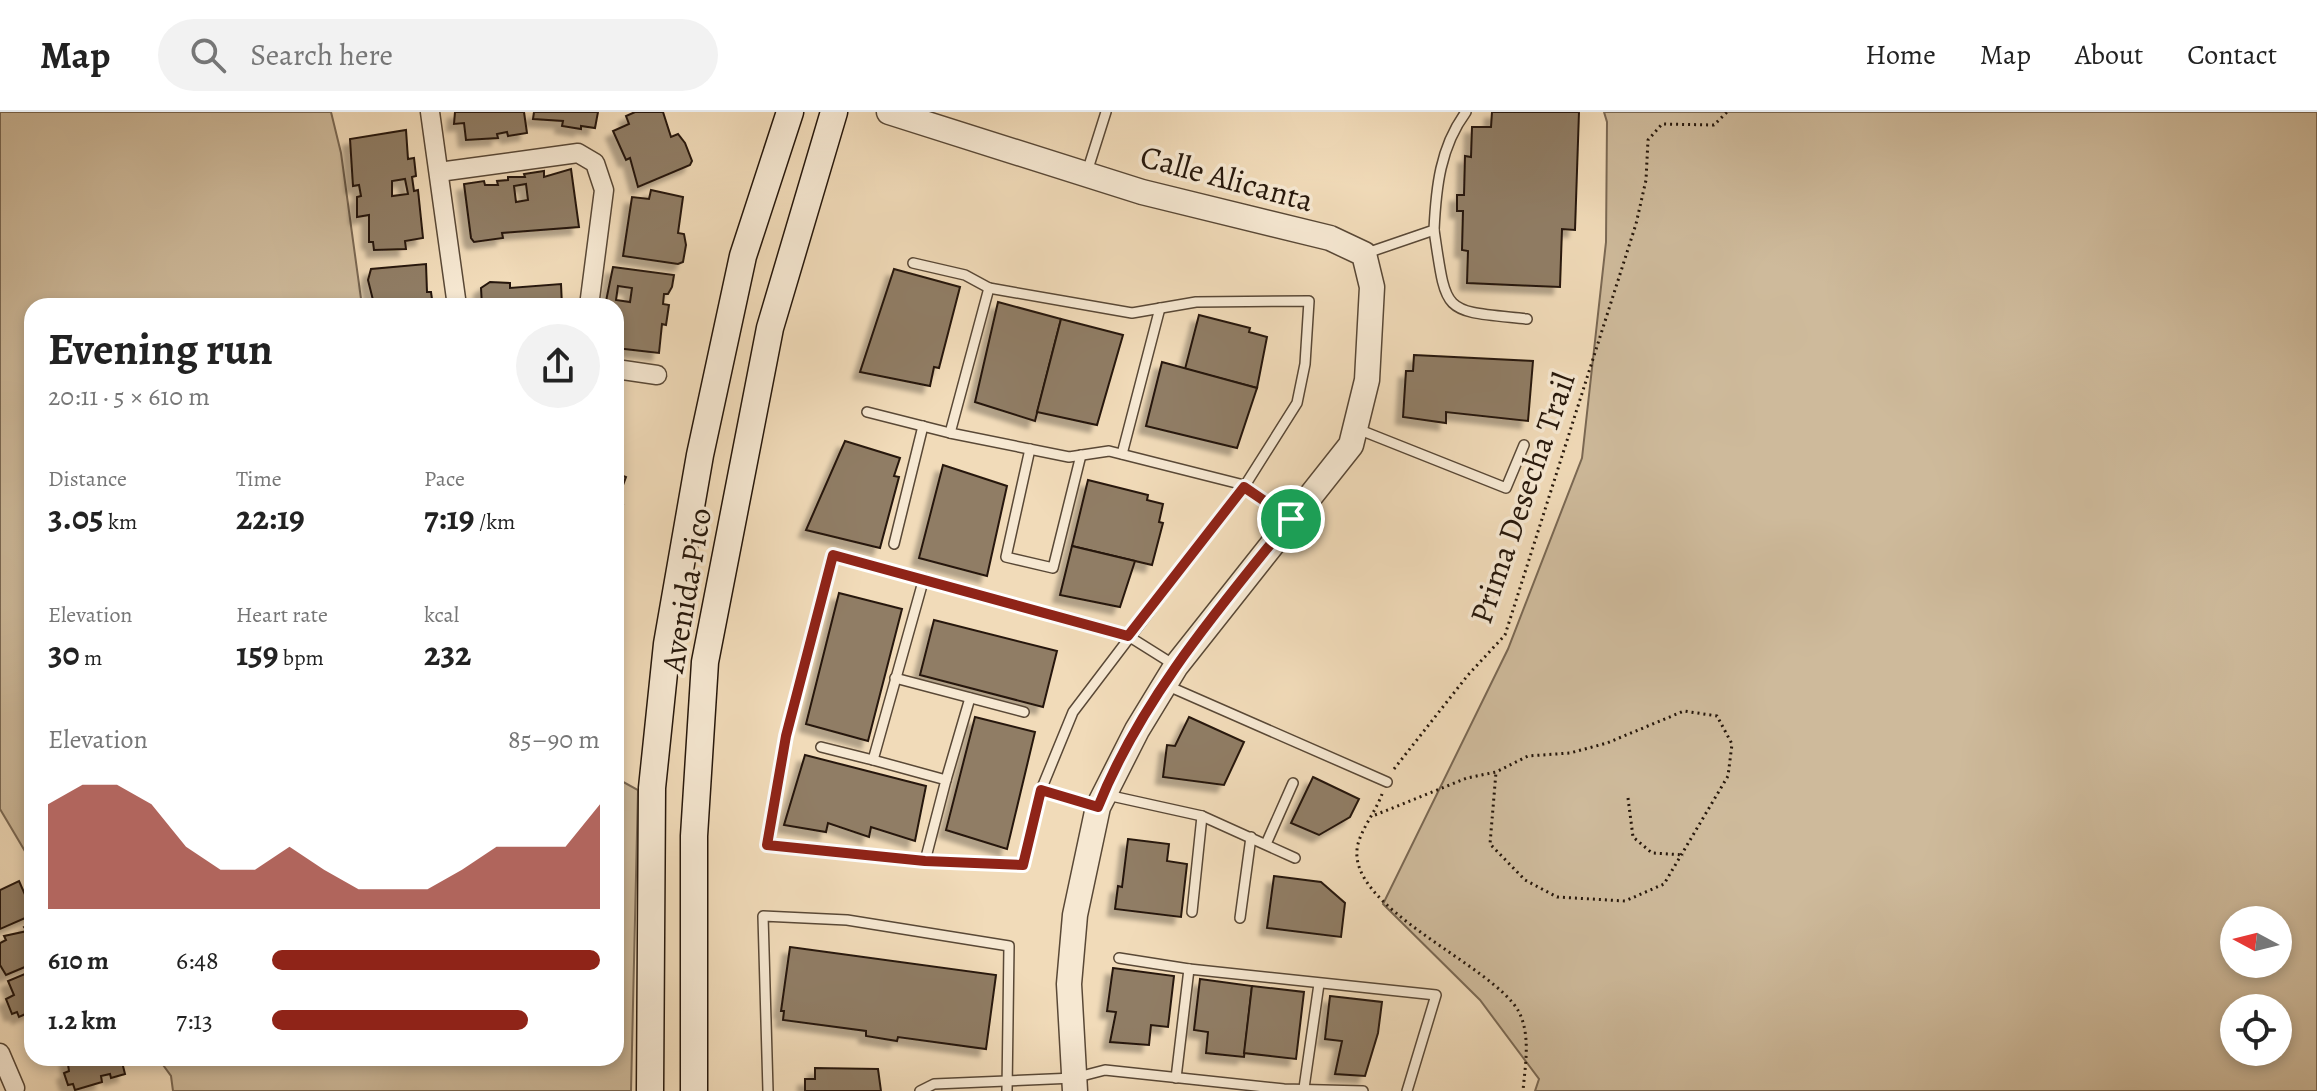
<!DOCTYPE html>
<meta charset="utf-8">
<style>
:root{--surface:#fff;--page:#f2f2f2;--text:#222;--muted:#767676;--line:#e0e0e0;--accent:#8f2418}
body{margin:0;font-family:Alegreya,serif;background:var(--page);color:var(--text);height:100vh;display:flex;flex-direction:column;font-size:30px;white-space:nowrap}
*{box-sizing:border-box;margin:0}
p{font-size:26px;color:var(--muted)}
.icon{flex:none;width:44px;height:44px;fill:none;stroke:currentColor;stroke-width:2;stroke-linecap:round;stroke-linejoin:round}
.map{position:relative;flex:1;overflow:hidden}
.details{position:absolute;left:24px;top:186px;width:600px;height:768px;display:flex;flex-direction:column;background:var(--surface);border-radius:24px;box-shadow:0 4px 12px #0003}
.details>*{flex:none}
.needle{width:52px;rotate:277deg}
.tools{position:absolute;left:2220px;top:794px;display:grid;gap:16px}
.tools a{display:grid;place-items:center;width:72px;height:72px;border-radius:50%;background:var(--surface);box-shadow:0 4px 12px #0003;font-size:40px}
.pin{position:absolute;display:grid;place-items:center;width:68px;height:68px;color:#fff;margin:-34px;border:4px solid #fff;border-radius:50%;box-shadow:0 2px 8px #0007}
.round{display:grid;place-items:center;flex:none;width:84px;height:84px;border-radius:42px;background:var(--page)}
.overview{display:flex;align-items:center;justify-content:space-between;height:136px;padding:0 24px}
h1{font-size:44px;font-weight:700;line-height:60px}
.metrics{display:grid;grid-template-columns:repeat(3,1fr);gap:12px;height:136px;padding:8px 24px}
.metrics div{display:grid;align-content:center}
.metrics b{font-size:34px;font-weight:700}
.metrics small{font-size:22px;font-weight:400}
.metrics p{font-size:22px}
.chart{height:224px;padding:16px 24px}
.chart p{display:flex;justify-content:space-between}
.chart svg{width:100%;height:144px;margin-top:8px;fill:var(--accent);opacity:.7}
ul{padding:0 24px;list-style:none;font-size:26px}
li{display:grid;grid-template-columns:128px 96px 1fr;align-items:center;height:60px}
li i{height:20px;border-radius:10px;background:var(--accent)}
header{display:flex;align-items:center;gap:48px;box-sizing:border-box;height:112px;padding:0 40px;background:var(--surface);border-bottom:2px solid var(--line)}
header strong{font-size:38px}
nav{display:flex;gap:44px;margin-inline-start:auto;font-size:28px}
.search{width:560px;height:72px;background:var(--page);display:flex;align-items:center;gap:20px;box-sizing:border-box;padding:0 28px;border-radius:44px;color:var(--muted);font-size:30px}
.map>svg:first-child{display:block}
.green{fill:#ceba9b;stroke:#7a6853;stroke-width:2;fill-rule:evenodd}
.building{fill:#907d65;stroke:#26170b;stroke-width:2;fill-rule:evenodd;filter:url(#shadow)}
.lines{fill:none;stroke-linecap:round;stroke-linejoin:round}
.service-casing{stroke:#594836;stroke-width:12}
.minor-casing{stroke:#594836;stroke-width:21}
.tertiary-casing{stroke:#594836;stroke-width:27}
.secondary-casing{stroke:#26170b;stroke-width:29}
.path{stroke:#26170b;stroke-width:3;stroke-dasharray:2 4;stroke-linecap:butt}
.service{stroke:#f6e8d2;stroke-width:9}
.minor{stroke:#f6e8d2;stroke-width:18}
.tertiary{stroke:#f6e8d2;stroke-width:24}
.secondary{stroke:#f6e8d2;stroke-width:26}
.route-casing{stroke:#fff;stroke-width:16}
.route{stroke:#8f2418;stroke-width:10}
.labels{text-anchor:middle;stroke-width:7;stroke-linejoin:round;paint-order:stroke}
.street-label{font-size:32px;fill:#26170b;stroke:#f6e8d2}
</style>
<header>
<strong>Map</strong>
<div class="search"><svg class="icon" aria-label="search" viewBox="0 0 24 24"><circle cx="10" cy="10" r="6"/><path d="M15 15l6 6"/></svg>Search here</div>
<nav><a>Home</a><a>Map</a><a>About</a><a>Contact</a></nav>
</header>
<div class="map">
<svg width="2317" height="979" viewBox="0 0 2317 979">
<defs>
<filter id="shadow"><feDropShadow dx="-7" dy="7" stdDeviation="2" flood-color="#0004"/></filter>
</defs>
<rect width="100%" height="100%" fill="#f1dbb9"/>
<filter id="stains"><feTurbulence type="fractalNoise" baseFrequency=".0025" numOctaves="4"/><feColorMatrix values="0 0 0 0 .2 0 0 0 0 .09 0 0 0 0 .02 0 0 0 .5 -.17"/></filter>
<radialGradient id="worn" r=".72"><stop offset=".6" stop-color="#630" stop-opacity="0"/><stop offset="1" stop-color="#630" stop-opacity=".3"/></radialGradient>
<!-- green -->
<g class="green">
<polygon points="0,0 331,0 341,41 362,194 32,194 32,751 0,697"/>
<path d="M1604,0H2317V979H1535L1539,967L1480,888L1383,792L1508,537L1582,346L1606,130L1607,10ZM2278,808V852H2234V808ZM2278,896V940H2234V896Z"/>
<polygon points="616,666 638,678 631,979 173,979 171,964 158,946 616,946"/>
</g>
<!-- building -->
<g class="building">
<polygon points="455,0 524,0 527,21 508,24 507,20 497,22 498,26 466,28 464,11 454,12"/>
<polygon points="534,0 598,0 595,16 581,14 581,17 562,14 563,9 533,7"/>
<polygon points="635,0 663,0 671,25 678,22 685,31 692,49 690,53 638,75 630,46 626,48 613,19 629,12 626,4"/>
<polygon points="1492,0 1579,0 1575,118 1562,117 1560,175 1467,171 1468,139 1462,138 1463,99 1457,99 1457,83 1464,83 1465,44 1471,45 1472,15 1491,15"/>
<path d="M406,18L408,47L414,46L416,64L412,65L414,79L418,78L423,126L405,129L406,137L374,138L373,130H369V103L357,105V85L361,84L359,73L353,74L350,27ZM405,67L408,82L392,84V69Z"/>
<path d="M571,57L579,115L502,121L503,126L474,130L471,126L464,72L484,69L485,73H498L497,69L508,68V65H525L524,62L544,59V65ZM526,72L528,88L516,90L514,74Z"/>
<polygon points="651,78 683,85 678,121 684,122 686,133 683,150 678,152 623,144 632,85 649,87"/>
<polygon points="426,152 427,180 431,180 433,194 369,194 368,188 373,188 368,168 371,157"/>
<path d="M613,155L674,163L672,175L668,182H664L663,192L669,193L666,213L662,212L659,241L616,236V194H605ZM618,174L632,176L630,190L616,188Z"/>
<polygon points="894,157 960,175 939,256 934,255 930,274 860,260"/>
<polygon points="490,170 510,171 510,176 561,172 562,194 482,194 481,176"/>
<polygon points="998,190 1061,207 1035,309 975,290"/>
<polygon points="1199,203 1250,216 1249,220 1267,225 1257,276 1185,257"/>
<polygon points="1061,207 1123,223 1097,313 1037,300"/>
<polygon points="1414,243 1533,249 1528,309 1446,300 1446,311 1403,305 1406,259 1413,259"/>
<polygon points="1162,250 1257,276 1237,336 1146,314"/>
<polygon points="616,273 620,273 616,305"/>
<polygon points="845,329 900,346 894,364 899,365 880,436 806,418"/>
<polygon points="943,353 1007,374 987,464 919,446"/>
<polygon points="616,361 626,365 616,392 623,393 620,412 616,411"/>
<polygon points="1088,368 1148,383 1147,388 1163,392 1159,410 1163,411 1152,453 1072,434"/>
<polygon points="1072,434 1135,449 1120,495 1060,483"/>
<polygon points="839,481 902,497 868,629 806,612"/>
<polygon points="934,508 1057,539 1043,595 920,563"/>
<polygon points="975,605 1035,620 1007,737 946,718"/>
<polygon points="1189,605 1244,630 1224,673 1163,665 1167,633 1175,634"/>
<polygon points="805,643 926,674 915,729 871,715 869,725 828,711 826,720 784,713"/>
<polygon points="1313,665 1359,687 1350,705 1319,723 1291,711"/>
<polygon points="1128,727 1169,732 1167,749 1187,752 1181,805 1115,797 1118,774 1122,775"/>
<polygon points="1274,764 1321,770 1345,791 1341,825 1267,816"/>
<polygon points="19,769 26,785 32,782 32,803 0,817 0,778"/>
<polygon points="32,811 32,852 6,863 0,853 0,831 6,828 4,824 27,819 24,815"/>
<polygon points="790,835 996,863 986,937 898,925 897,929 866,924 866,919 783,908 784,899 781,899"/>
<polygon points="1113,856 1174,864 1168,915 1151,913 1149,933 1110,930 1116,900 1107,899"/>
<polygon points="32,859 32,899 19,905 17,900 12,902 6,887 14,883 8,869"/>
<polygon points="1200,867 1252,874 1244,945 1206,941 1208,920 1194,918"/>
<polygon points="1252,874 1304,880 1296,947 1244,941"/>
<polygon points="1330,884 1382,890 1378,921 1365,964 1335,962 1342,929 1325,927"/>
<polygon points="121,946 125,962 111,966 110,962 101,964 102,970 75,978 73,972 68,973 64,961 69,959 67,946"/>
<polygon points="815,956 878,957 881,979 805,979 805,967 815,967"/>
</g>
<g class="lines">
<!-- service casing -->
<g class="service-casing">
<g id="service">
<polyline points="1087,60 1106,0"/>
<path d="M1434,118C1447,205 1442,198 1527,207"/>
<path d="M1364,142L1434,118C1436,76 1440,35 1466,0"/>
<polyline points="913,151 965,163 989,176"/>
<polyline points="867,300 950,321"/>
<polyline points="1355,316 1506,376 1524,333"/>
<polyline points="1030,337 1006,445 1053,456 1081,343"/>
<polyline points="1122,342 1160,196"/>
<polyline points="894,432 923,314"/>
<polyline points="924,466 873,648 946,668 925,749"/>
<polyline points="895,566 1024,600"/>
<polyline points="1168,574 1387,670"/>
<polyline points="821,635 873,648"/>
<polyline points="946,668 970,586"/>
<polyline points="1041,678 1073,600 1244,375 1297,291 1305,252 1309,189 1196,190 1132,201 989,176 950,321 1069,345 1109,339 1240,372 1244,375 1291,407"/>
<polyline points="1107,683 1202,704 1295,746"/>
<polyline points="1095,694 1041,678 1023,753 925,749 767,733 786,624 833,443 1125,522 1176,554"/>
<polyline points="1266,732 1293,671"/>
<polyline points="1192,800 1202,704"/>
<polyline points="1240,806 1251,725"/>
<polyline points="1119,846 1189,857"/>
<polyline points="1176,966 1189,857 1436,883 1407,979"/>
<polyline points="1304,976 1319,872"/>
<polyline points="768,979 763,804 847,808 1009,834 1007,979"/>
<polyline points="920,979 934,972 1074,966 1105,958 1284,977 1363,979"/>
</g>
</g>
<!-- minor casing -->
<g class="minor-casing">
<g id="minor">
<polyline points="430,0 457,194"/>
<polyline points="439,60 578,41 595,51 604,78 589,194"/>
<polyline points="616,257 657,263"/>
<polyline points="0,941 15,976"/>
</g>
</g>
<!-- tertiary casing -->
<g class="tertiary-casing">
<polyline id="tertiary" points="889,0 1142,80 1330,126 1364,142 1372,175 1367,268 1351,333 1176,554 1137,618 1098,695 1075,803 1069,872 1075,979"/>
</g>
<!-- secondary casing -->
<g class="secondary-casing">
<g id="secondary">
<polyline points="650,979 652,676 667,532 700,343 743,144 790,0"/>
<polyline points="694,979 694,724 705,550 770,216 834,0"/>
</g>
</g>
<!-- path -->
<g class="path">
<polyline points="1394,657 1468,563 1505,523 1636,112 1646,68 1648,28 1662,12 1714,13 1727,0"/>
<path d="M1382,682C1376,699 1362,716 1358,732C1342,795 1493,852 1519,900C1531,924 1525,954 1523,979"/>
<polyline points="1628,686 1633,725 1652,741 1684,743"/>
<polyline points="1375,703 1467,666 1496,660 1528,644 1570,641 1607,631 1684,599 1717,604 1732,632 1728,664 1664,772 1625,789 1557,785 1525,768 1490,732 1496,660"/>
</g>
<!-- service -->
<use href="#service" class="service"/>
<!-- minor -->
<use href="#minor" class="minor"/>
<!-- tertiary -->
<use href="#tertiary" class="tertiary"/>
<!-- secondary -->
<use href="#secondary" class="secondary"/>
</g>
<g class="lines">
<!-- route casing -->
<g class="route-casing">
<path id="route" d="M1244,375L1291,407C1219,496 1141,587 1098,695L1041,678L1023,753L925,749L767,733L786,624L833,443L1128,524Z"/>
</g>
<!-- route -->
<use href="#route" class="route"/>
</g>
<g class="labels">
<!-- street labels -->
<g class="street-label">
<text transform="translate(1227 66) rotate(15)" y="11">Calle Alicanta</text>
<text transform="translate(1522 386) rotate(-71)" y="11">Prima Desecha Trail</text>
<text transform="translate(686 478) rotate(-80)" y="11">Avenida Pico</text>
</g>
</g>
<rect width="100%" height="100%" filter="url(#stains)"/>
<rect width="100%" height="100%" fill="url(#worn)"/>
</svg>
<div class="tools">
<a><svg class="needle" viewBox="-14 -14 28 28"><path d="M0-13l5 13h-10z" fill="#e53935"/><path d="M0 13l5-13h-10z" fill="#767676"/></svg></a>
<a><svg class="icon" aria-label="locate" viewBox="0 0 24 24"><circle cx="12" cy="12" r="6"/><path d="M12 2v4M12 18v4M2 12h4M18 12h4"/></svg></a>
</div>
<div class="pin" style="left:1291px;top:407px;background:#1e9e55"><svg class="icon" aria-label="arrive" viewBox="0 0 24 24"><path d="M6 21V4h12l-3 4 3 4H6"/></svg></div>
<section class="details">
<div class="overview"><div><h1>Evening run</h1><p>20:11 · 5 × 610 m</p></div><a class="round"><svg class="icon" aria-label="share" viewBox="0 0 24 24"><path d="M12 15V3M7 8l5-5 5 5M5 13v7h14v-7"/></svg></a></div>
<div class="metrics">
<div><p>Distance</p><b>3.05<small> km</small></b></div>
<div><p>Time</p><b>22:19</b></div>
<div><p>Pace</p><b>7:19<small> /km</small></b></div>
</div>
<div class="metrics">
<div><p>Elevation</p><b>30<small> m</small></b></div>
<div><p>Heart rate</p><b>159<small> bpm</small></b></div>
<div><p>kcal</p><b>232</b></div>
</div>
<div class="chart"><p><span>Elevation</span>85–90 m</p>
<svg viewBox="0 0 160 44" preserveAspectRatio="none"><path d="M0 44V12L10 6L20 6L30 12L40 25L50 32L60 32L70 25L80 32L90 38L100 38L110 38L120 32L130 25L140 25L150 25L160 12V44z"/></svg>
</div>
<ul>
<li><b>610 m</b>6:48<i style="width:100%"></i></li>
<li><b>1.2 km</b>7:13<i style="width:78%"></i></li>
</ul>
</section>
</div>
